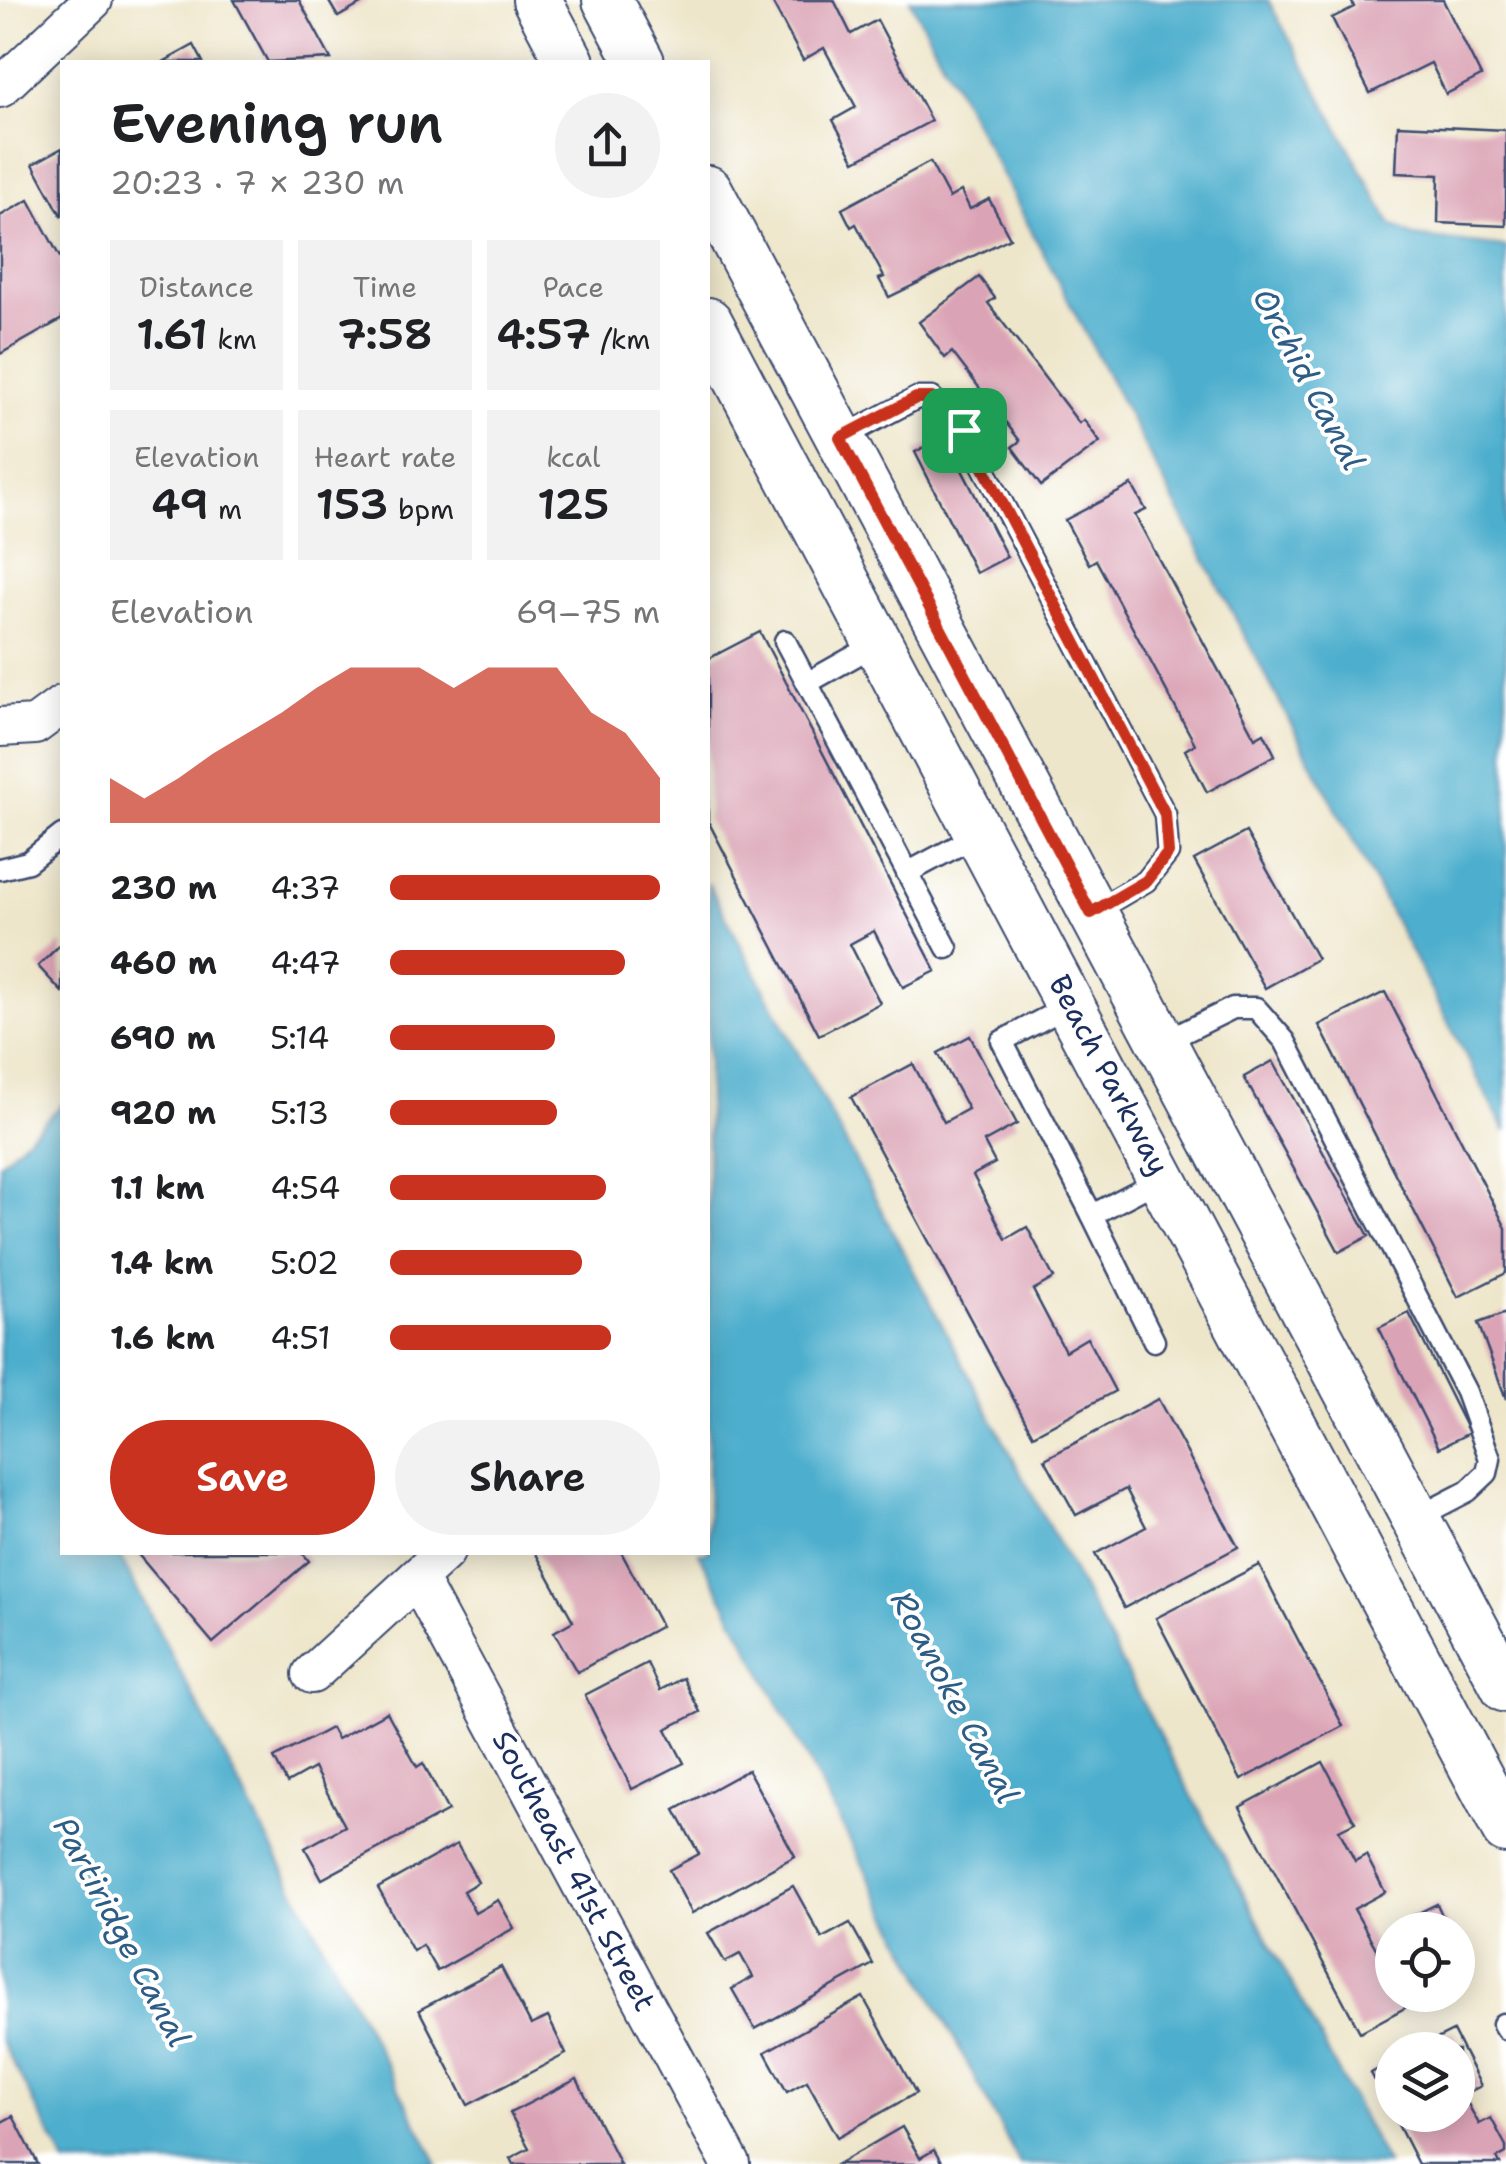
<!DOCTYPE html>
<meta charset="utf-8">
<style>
:root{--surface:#fff;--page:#f2f2f2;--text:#202124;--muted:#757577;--accent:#c8321e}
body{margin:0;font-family:"Shantell Sans",sans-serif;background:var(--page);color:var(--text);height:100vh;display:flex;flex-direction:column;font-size:38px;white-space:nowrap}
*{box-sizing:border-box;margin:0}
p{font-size:32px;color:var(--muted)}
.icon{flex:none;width:55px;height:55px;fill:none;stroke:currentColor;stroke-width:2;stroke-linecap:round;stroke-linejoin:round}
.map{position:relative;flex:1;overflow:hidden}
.details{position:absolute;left:60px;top:60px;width:650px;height:1495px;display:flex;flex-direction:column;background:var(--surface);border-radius:0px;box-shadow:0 5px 25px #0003}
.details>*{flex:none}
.controls{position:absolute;left:1375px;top:1912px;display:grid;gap:20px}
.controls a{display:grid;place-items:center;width:100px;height:100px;border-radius:50%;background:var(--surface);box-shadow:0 5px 25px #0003;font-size:50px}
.pin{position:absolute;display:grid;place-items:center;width:85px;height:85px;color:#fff;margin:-42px;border-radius:20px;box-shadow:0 5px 15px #0006}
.round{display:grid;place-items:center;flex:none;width:105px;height:105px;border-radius:52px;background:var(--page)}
.headline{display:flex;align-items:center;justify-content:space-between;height:170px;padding:0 50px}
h1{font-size:55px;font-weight:600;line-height:75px}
.metrics{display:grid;grid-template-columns:repeat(3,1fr);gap:15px;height:170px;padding:10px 50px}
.metrics div{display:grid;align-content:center;border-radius:0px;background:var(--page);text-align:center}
.metrics b{font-size:42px;font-weight:600}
.metrics small{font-size:28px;font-weight:400}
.metrics p{font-size:28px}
.chart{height:280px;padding:20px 50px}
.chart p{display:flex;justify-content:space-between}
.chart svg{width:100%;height:180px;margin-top:10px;fill:var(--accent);opacity:.7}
.action{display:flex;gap:20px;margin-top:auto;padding:20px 50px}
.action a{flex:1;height:115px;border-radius:60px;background:var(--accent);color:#fff;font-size:40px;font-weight:600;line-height:115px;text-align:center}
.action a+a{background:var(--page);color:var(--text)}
ul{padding:0 50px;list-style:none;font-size:32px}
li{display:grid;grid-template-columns:160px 120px 1fr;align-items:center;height:75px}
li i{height:25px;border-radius:12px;background:var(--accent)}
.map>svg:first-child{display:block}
.water{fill:#4eafcd;stroke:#346f96;stroke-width:2.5}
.building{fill:#dba4b6}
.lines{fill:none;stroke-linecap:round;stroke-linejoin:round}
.service-casing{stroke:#3b4a6e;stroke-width:25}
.minor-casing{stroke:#3b4a6e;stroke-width:42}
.tertiary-casing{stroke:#3b4a6e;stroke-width:52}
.service{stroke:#fff;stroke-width:20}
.minor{stroke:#fff;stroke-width:38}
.tertiary{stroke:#fff;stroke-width:48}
.route-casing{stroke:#fff;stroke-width:20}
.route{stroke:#c8321e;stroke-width:12}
.labels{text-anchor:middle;stroke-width:8;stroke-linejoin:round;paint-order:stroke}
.street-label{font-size:30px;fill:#1b2f5e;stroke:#fff}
.water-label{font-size:32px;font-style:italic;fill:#2d5c85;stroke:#fff}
</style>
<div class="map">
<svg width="1506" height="2164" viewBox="0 0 1506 2164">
<rect width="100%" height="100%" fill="#fff"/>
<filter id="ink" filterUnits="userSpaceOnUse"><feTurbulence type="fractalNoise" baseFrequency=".01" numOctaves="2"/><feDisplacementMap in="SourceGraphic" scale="20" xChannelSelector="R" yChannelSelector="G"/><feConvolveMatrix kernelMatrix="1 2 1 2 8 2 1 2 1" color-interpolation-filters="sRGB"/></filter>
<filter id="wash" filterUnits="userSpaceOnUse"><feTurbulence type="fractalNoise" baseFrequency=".0048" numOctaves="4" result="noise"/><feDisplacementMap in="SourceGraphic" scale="40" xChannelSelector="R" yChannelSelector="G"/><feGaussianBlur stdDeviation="2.25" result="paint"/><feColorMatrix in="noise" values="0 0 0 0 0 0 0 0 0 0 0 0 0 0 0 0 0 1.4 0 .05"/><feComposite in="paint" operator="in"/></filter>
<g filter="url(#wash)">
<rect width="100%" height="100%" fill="#eee6ca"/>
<!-- water -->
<g class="water">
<polygon points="910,0 1268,0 1391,224 1413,236 1506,247 1506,1132"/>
<polygon points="708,883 1387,2164 1020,2164 699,1553 708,1552"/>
<polygon points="62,1105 62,1552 118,1553 438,2164 66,2164 0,2039 0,1163"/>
</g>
<g id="blocks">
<!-- building -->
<g class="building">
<polygon points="234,0 299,0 331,59 268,62"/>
<polygon points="328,0 368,0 338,17"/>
<polygon points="771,0 834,0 851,34 877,20 931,121 855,161 833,120 856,107 824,48 803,60"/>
<polygon points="1351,0 1443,0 1481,76 1446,94 1431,63 1370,93 1332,18 1354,7"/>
<polygon points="194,45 203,62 163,62"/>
<polygon points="1398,125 1506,130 1506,226 1438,223 1439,175 1396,173"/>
<polygon points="62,148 62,217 33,164"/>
<polygon points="930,162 949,198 961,191 970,209 989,199 1010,238 889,297 879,279 884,277 856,224 851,227 842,209"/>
<polygon points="29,200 62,261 62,319 0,354 0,216"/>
<polygon points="979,277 995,298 988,303 1079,423 1084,420 1100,442 1041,486 1012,447 1020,441 952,352 945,358 919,322"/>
<polygon points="945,437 1007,557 976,573 915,452"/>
<polygon points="1132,485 1146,510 1135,515 1255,738 1264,733 1275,755 1207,792 1185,750 1195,744 1096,560 1089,564 1065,520"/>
<polygon points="760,632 936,971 903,987 874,931 850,944 880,1003 819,1035 708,821 708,659"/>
<polygon points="1246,832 1317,959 1265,988 1194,860"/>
<polygon points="62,943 62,992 38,966"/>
<polygon points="1385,992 1506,1228 1506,1273 1458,1297 1319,1025"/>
<polygon points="970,1036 1017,1124 984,1142 995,1163 973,1175 1006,1239 1027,1227 1054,1278 1033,1290 1065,1351 1087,1338 1115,1391 1033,1435 851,1097 913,1064 944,1122 968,1109 938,1053"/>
<polygon points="1273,1061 1369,1236 1339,1252 1244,1077"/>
<polygon points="1409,1313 1469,1433 1439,1448 1379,1328"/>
<polygon points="1506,1313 1506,1399 1478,1323"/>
<polygon points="1158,1399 1238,1547 1124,1608 1095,1554 1146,1527 1126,1489 1076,1515 1045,1459"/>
<polygon points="136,1552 302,1552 309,1561 213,1643"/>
<polygon points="535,1552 621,1552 661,1626 577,1672 554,1632 573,1621"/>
<polygon points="1259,1565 1343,1726 1241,1780 1156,1618"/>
<polygon points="647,1663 660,1690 683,1678 700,1712 666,1729 684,1763 632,1789 585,1695"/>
<polygon points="387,1712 417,1767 423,1763 448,1811 322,1879 305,1848 345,1826 314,1768 287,1783 274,1758 331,1728 337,1739"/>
<polygon points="1323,1762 1355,1822 1339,1830 1355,1861 1366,1855 1385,1892 1354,1909 1378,1952 1392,1944 1392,1995 1429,1995 1360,2032 1240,1807"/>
<polygon points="748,1770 795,1856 692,1913 669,1870 699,1854 675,1810"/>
<polygon points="457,1844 478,1882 463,1891 475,1913 498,1900 514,1928 437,1971 422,1945 413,1951 378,1888"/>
<polygon points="793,1886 822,1938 850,1923 873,1964 755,2029 732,1989 753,1977 740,1954 725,1962 708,1933"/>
<polygon points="1437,1904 1449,1930 1409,1930 1404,1920"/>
<polygon points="1458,1946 1469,1971 1458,1976"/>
<polygon points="501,1967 531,2025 548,2017 566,2054 468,2105 419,2010"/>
<polygon points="863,1997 916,2093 838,2137 807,2081 787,2092 765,2052"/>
<polygon points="1453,2031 1481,2086 1463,2095 1479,2124 1491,2118 1506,2146 1506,2153 1497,2158 1500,2164 1418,2164 1393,2115 1458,2115 1458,2050 1415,2050"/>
<polygon points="1392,2062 1392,2114 1371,2073"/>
<polygon points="577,2079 620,2164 513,2164 510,2158 529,2148 510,2113"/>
<polygon points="13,2116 38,2164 0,2164 0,2123"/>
<polygon points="902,2127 920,2158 934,2150 942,2164 838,2164"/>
</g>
</g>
</g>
<g filter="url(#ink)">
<use href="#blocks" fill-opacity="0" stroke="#3b4a6e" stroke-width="2.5"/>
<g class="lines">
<!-- service casing -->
<g class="service-casing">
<g id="service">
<polyline points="841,438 917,398 932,398 964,430 1165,814 1168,853 1146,881 1093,912"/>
<polyline points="785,641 947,948"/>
<polyline points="807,683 878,643"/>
<polyline points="0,869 28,862 62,835"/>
<polyline points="907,873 980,834"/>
<polyline points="1070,1005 1002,1041 1092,1215"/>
<polyline points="1162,1043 1233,1008 1256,1008 1285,1041 1466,1392 1490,1459 1487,1473 1468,1491 1416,1518"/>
<polyline points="1154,1341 1092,1215 1161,1179"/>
<polyline points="1503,2024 1506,2029"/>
</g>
</g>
<!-- minor casing -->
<g class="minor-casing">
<g id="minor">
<polyline points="0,88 93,0"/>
<polyline points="0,727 35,725 62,705"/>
<polyline points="417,1578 731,2164"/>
<polyline points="312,1674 445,1552"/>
</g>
</g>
<!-- tertiary casing -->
<g class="tertiary-casing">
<g id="tertiary">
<polyline points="537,0 570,62"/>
<polyline points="607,0 640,62"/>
<polyline points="708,190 1506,1688"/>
<polyline points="708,322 1506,1829"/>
</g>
</g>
<!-- service -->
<use href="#service" class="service"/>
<!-- minor -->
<use href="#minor" class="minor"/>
<!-- tertiary -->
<use href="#tertiary" class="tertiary"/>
</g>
</g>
<g class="lines" filter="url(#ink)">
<!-- route casing -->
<g class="route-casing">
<polygon id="route" points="916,398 932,398 964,430 1165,814 1168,853 1146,881 1091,913 840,438"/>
</g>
<!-- route -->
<use href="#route" class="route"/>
</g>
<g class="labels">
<!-- street labels -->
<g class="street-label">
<text transform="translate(1109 1075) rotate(62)" y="10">Beach Parkway</text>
<text transform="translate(574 1871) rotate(62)" y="10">Southeast 41st Street</text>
</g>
<!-- water labels -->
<g class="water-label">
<text transform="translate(1309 379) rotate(62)" y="11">Orchid Canal</text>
<text transform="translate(955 1697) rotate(62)" y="11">Roanoke Canal</text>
<text transform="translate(122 1932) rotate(62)" y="11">Partiridge Canal</text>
</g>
</g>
</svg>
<div class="controls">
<a><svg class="icon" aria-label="locate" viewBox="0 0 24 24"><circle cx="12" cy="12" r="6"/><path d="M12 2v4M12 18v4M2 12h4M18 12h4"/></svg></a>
<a><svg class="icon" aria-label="layers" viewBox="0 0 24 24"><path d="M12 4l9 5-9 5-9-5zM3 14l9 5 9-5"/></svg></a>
</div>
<div class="pin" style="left:964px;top:430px;background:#1e9e55"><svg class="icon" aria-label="arrive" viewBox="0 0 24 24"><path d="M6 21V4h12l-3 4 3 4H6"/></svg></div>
<section class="details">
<div class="headline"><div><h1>Evening run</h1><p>20:23 · 7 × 230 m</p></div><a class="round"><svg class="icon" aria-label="share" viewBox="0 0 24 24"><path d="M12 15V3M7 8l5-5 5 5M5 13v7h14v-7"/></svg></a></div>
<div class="metrics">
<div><p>Distance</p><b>1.61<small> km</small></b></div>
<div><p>Time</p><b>7:58</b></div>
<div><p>Pace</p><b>4:57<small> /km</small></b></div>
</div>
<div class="metrics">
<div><p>Elevation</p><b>49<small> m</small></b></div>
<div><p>Heart rate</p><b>153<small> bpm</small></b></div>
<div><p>kcal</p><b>125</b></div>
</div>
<div class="chart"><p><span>Elevation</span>69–75 m</p>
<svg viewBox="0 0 160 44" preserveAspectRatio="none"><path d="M0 44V33L10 38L20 33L30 27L40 22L50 17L60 11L70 6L80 6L90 6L100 11L110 6L120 6L130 6L140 17L150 22L160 33V44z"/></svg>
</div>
<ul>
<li><b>230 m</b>4:37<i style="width:100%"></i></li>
<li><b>460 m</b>4:47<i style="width:87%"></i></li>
<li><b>690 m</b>5:14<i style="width:61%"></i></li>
<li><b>920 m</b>5:13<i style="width:62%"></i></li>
<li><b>1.1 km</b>4:54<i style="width:80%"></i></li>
<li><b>1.4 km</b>5:02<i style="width:71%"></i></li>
<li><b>1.6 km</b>4:51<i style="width:82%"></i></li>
</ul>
<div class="action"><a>Save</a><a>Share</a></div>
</section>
</div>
